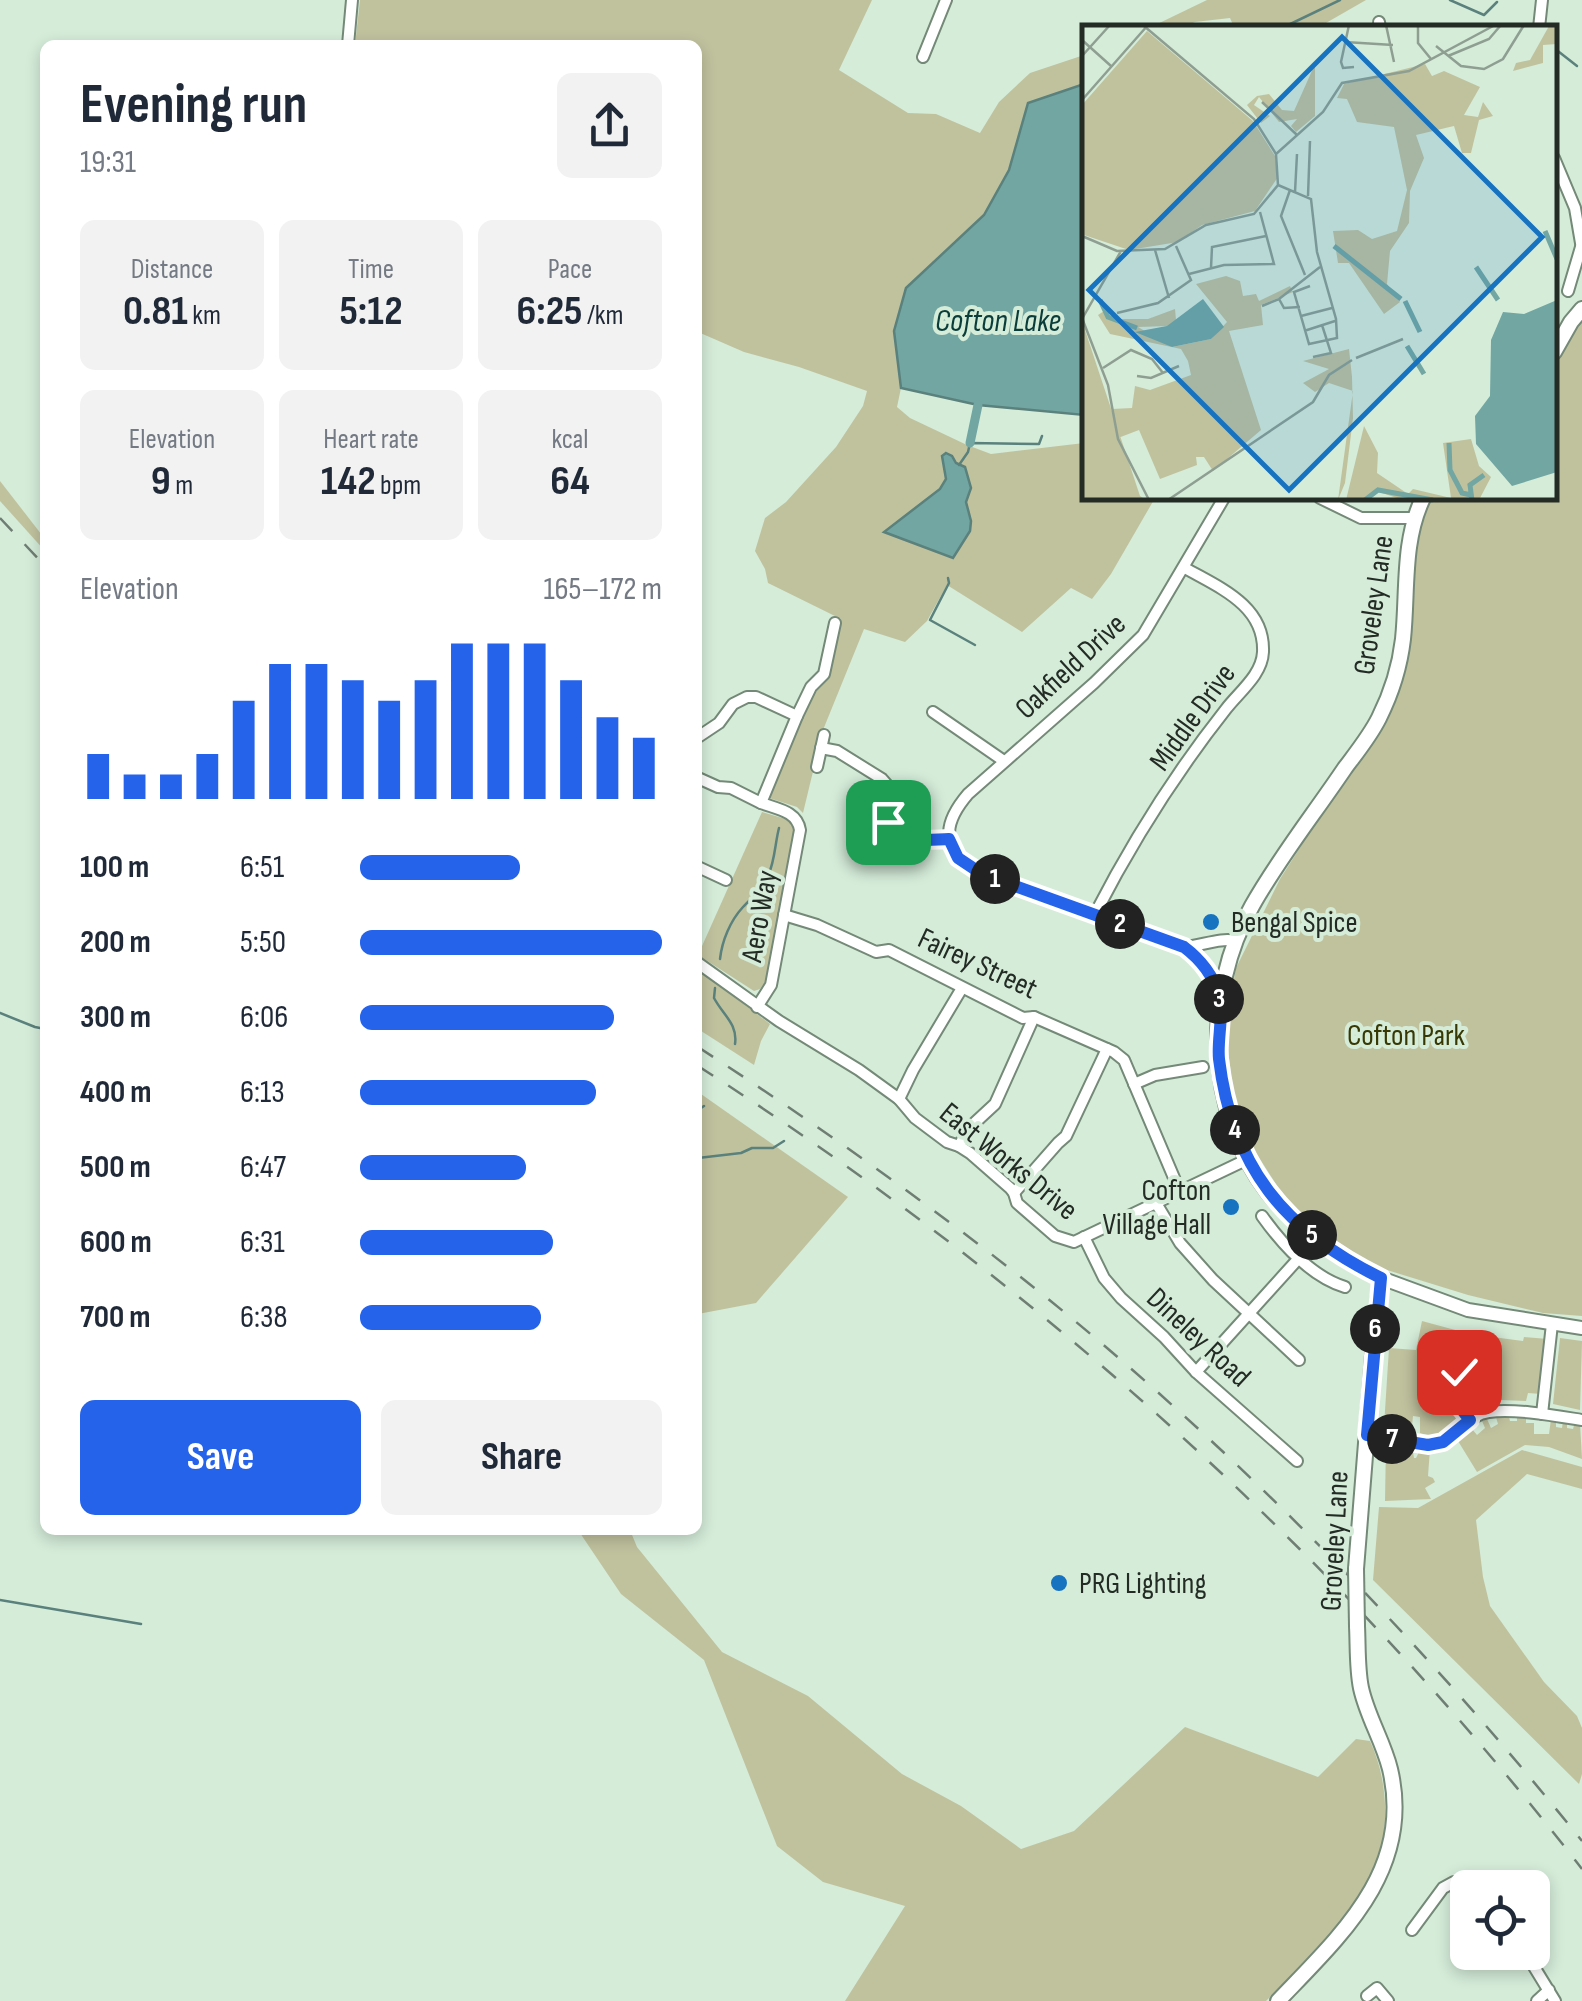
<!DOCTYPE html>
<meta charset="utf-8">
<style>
:root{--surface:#fff;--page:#f2f2f3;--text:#1f2937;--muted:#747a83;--accent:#2563eb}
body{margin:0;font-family:"Sofia Sans Condensed",sans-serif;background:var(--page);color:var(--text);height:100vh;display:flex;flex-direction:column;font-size:38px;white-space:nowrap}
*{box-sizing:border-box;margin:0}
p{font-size:32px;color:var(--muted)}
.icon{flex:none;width:55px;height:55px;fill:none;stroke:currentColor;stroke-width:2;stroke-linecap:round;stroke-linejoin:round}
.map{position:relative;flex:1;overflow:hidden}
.side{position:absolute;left:40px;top:40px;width:662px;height:1495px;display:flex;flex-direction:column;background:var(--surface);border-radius:15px;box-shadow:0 5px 15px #0003}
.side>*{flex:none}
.fabs{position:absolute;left:1450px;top:1870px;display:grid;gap:20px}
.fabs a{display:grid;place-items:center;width:100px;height:100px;border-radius:15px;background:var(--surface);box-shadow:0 5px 15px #0003;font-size:50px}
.pin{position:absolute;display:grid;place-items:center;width:85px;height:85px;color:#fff;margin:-42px;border-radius:20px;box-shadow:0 5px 15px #0006}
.km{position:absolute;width:50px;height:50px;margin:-25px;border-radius:50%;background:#222;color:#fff;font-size:28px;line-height:50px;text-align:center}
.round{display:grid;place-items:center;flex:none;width:105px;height:105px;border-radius:15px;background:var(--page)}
.headline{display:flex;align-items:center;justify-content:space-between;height:170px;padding:0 40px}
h1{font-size:55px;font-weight:700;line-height:75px}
.figures{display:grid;grid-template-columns:repeat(3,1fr);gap:15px;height:170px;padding:10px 40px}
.figures div{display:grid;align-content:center;border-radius:15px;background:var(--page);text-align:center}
.figures b{font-size:42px;font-weight:700}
.figures small{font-size:28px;font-weight:400}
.figures p{font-size:28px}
.chart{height:280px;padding:20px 40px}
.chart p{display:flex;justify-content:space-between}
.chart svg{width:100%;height:180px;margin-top:10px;stroke:var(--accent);stroke-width:6}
.action{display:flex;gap:20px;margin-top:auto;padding:20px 40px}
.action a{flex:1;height:115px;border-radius:15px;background:var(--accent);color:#fff;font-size:40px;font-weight:700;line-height:115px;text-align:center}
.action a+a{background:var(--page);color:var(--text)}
ul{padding:0 40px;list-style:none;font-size:32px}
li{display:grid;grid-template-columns:160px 120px 1fr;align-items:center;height:75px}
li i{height:25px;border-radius:12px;background:var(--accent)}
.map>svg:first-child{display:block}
.green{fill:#c0c29e}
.water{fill:#72a6a2;stroke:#5a817c;stroke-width:2.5}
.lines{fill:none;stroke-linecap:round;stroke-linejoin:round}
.stream{stroke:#5a817c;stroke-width:2.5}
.canal{stroke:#72a6a2;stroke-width:9}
.minor-casing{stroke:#748977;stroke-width:14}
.tertiary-casing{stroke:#748977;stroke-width:16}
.secondary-casing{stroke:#748977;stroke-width:18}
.minor{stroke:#fff;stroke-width:10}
.tertiary{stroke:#fff;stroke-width:12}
.secondary{stroke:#fff;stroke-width:14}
.rail{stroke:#6f7e72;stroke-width:2.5;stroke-dasharray:18 18;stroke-linecap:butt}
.secondary-bridge-casing{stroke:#748977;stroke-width:18;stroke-linecap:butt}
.secondary-bridge{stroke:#fff;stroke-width:14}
.route-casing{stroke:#fff;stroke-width:20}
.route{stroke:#2563eb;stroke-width:12}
.poi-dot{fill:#1773c0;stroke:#d5ecd9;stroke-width:4}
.labels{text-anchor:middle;stroke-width:8;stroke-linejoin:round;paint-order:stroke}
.street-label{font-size:30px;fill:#232b24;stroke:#d5ecd9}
.poi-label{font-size:30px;fill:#232b24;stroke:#d5ecd9;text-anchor:start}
.park-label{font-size:30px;fill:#373804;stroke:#d5ecd9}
.water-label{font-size:32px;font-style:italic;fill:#0a3d3a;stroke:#d5ecd9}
.inset-river{fill:none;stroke:#72a6a2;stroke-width:5}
.inset-road{fill:none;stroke:#8e9f91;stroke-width:2.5}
.view{fill:#1773c0;fill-opacity:0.15;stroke:#1773c0;stroke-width:5}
.inset-edge{fill:none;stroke:#232b24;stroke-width:5}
</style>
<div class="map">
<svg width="1582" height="2001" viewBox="0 0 1582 2001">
<rect width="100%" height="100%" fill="#d5ecd9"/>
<!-- green -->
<g class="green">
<polygon points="360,0 872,0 839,70 908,113 936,114 980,133 999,102 1030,73 1084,55 1084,84 1028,103 1009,170 984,215 906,288 894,331 901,388 897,407 910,418 967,445 991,454 1084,443 1084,498 1155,498 1111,574 1092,599 1071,588 1022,632 947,585 927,621 905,642 864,629 823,730 803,813 797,807 766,797 811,697 829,678 841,619 768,583 765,569 755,551 765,518 786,502 836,447 863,406 867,391 799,367 744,352 698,332 698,45 355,45"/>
<polygon points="1207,0 1366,0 1319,27 1234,27 1230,18 1195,22 1183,27 1149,28"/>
<polygon points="1582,315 1582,1316 1543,1313 1468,1295 1374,1266 1307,1221 1281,1192 1251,1145 1235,1106 1227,1042 1227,1017 1236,968 1280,879 1390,706 1415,542 1431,498 1554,498 1555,362"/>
<polygon points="0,481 45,539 45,551 0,501"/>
<polygon points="762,812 789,820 794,830 766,981 760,989 754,991 698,955"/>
<polygon points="698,971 718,984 770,1024 761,1041 754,1065 698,1029"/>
<polygon points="701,1094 848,1197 756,1303 698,1314 698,1097"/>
<path d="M1422,1321L1470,1334L1523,1341L1524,1337L1548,1339L1541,1394L1528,1393L1526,1401C1509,1400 1492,1400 1476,1399L1477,1385L1462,1383L1464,1366L1458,1365L1456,1381H1446L1444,1388L1432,1387L1430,1404H1451L1464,1418C1450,1431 1439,1439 1420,1433V1417L1413,1416L1412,1426H1384L1389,1348L1416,1350Z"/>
<polygon points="1560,1338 1582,1341 1580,1410 1553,1404"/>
<polygon points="1508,1413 1510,1421 1517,1421 1517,1415 1526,1416 1526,1423 1534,1423 1534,1434 1549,1434 1551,1419 1556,1420 1556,1427 1562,1428 1563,1421 1567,1421 1567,1428 1573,1429 1575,1422 1580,1423 1582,1459 1549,1447 1525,1445 1477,1472 1458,1441 1472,1429 1477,1435 1485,1428 1482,1421 1487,1419 1491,1428 1498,1424 1495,1414"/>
<polygon points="1386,1441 1412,1445 1414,1458 1416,1458 1421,1448 1430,1449 1428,1476 1433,1478 1435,1482 1425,1488 1431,1499 1385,1501"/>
<polygon points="1522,1450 1582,1467 1582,1489 1527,1474 1476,1520 1483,1577 1490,1606 1544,1682 1577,1716 1582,1728 1582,1774 1579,1784 1373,1580 1379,1507 1418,1508"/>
<path d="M578,1530H630L637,1547L722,1652L808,1696L902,1774L961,1806L1021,1849L1074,1831L1185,1727L1318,1777L1356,1739L1370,1741C1391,1786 1391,1846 1365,1891C1340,1932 1299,1966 1266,2001H845L905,1906L823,1882L777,1846L704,1660L621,1594Z"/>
</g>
<!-- water -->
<g class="water">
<polygon points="1084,84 1084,415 978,405 901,388 894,331 906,288 984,215 1009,170 1028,103"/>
<polygon points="946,453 952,456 956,463 965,467 971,488 966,502 971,521 970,531 953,558 884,532 940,489 946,479 942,456"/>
</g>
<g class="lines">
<!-- stream -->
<g class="stream">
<polyline points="1450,0 1484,15 1497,2"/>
<polyline points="1282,28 1340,0"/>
<polyline points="1554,48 1577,66"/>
<polyline points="959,465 968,452 970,443 1039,444 1042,436"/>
<polyline points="948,578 949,583 930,620 975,645"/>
<path d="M720,959C722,941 730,921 743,907C752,897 763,889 768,876C775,861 775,843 779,828"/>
<path d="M715,988L714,998C723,1015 738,1024 735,1044"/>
<polyline points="0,1013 35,1027 45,1029"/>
<polyline points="698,1110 704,1106"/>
<polyline points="698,1158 741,1153 752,1148 773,1148 784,1141"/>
<polyline points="0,1600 141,1624"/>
</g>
<!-- canal -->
<polyline class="canal" points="970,443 978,405"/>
<!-- minor casing -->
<g class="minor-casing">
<g id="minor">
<polyline points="1379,22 1380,28"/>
<polyline points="1539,28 1542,0"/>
<polyline points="348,45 352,0"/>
<polyline points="923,57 946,0"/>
<polyline points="1554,158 1575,208 1582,249"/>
<polyline points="1568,291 1581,247"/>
<polyline points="1320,498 1361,518 1413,518"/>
<polyline points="933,712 1004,761"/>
<polyline points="698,737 719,723 733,704 747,697 756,697 797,716 811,687 824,674 835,623"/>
<path d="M821,748L837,751L882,779L889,787L891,797L888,822C906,845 923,840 949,839"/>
<polyline points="817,767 824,735"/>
<polyline points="698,778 718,787 731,788 761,803"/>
<polyline points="698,867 726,880"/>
<path d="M1095,914C1131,844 1177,771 1226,709C1239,692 1262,675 1263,652C1265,605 1218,587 1185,568"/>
<polyline points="784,915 817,925 876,952 889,950 1023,1018 1034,1017 1114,1052 1124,1060 1180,1192"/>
<path d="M1185,947C1200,946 1223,937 1235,941"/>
<polyline points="698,963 779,1021 859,1070 899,1099 915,1118 947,1142 959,1146 970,1153 1010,1188 1014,1193 1017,1203 1055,1236 1074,1242 1248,1159"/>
<path d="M1220,997L1198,957L1184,947L970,868C940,844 945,821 968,794L1094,683L1143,635L1224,498"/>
<path d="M757,1007L771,985L800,830C797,811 777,809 761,803L797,716"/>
<polyline points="1134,1084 1155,1075 1203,1067"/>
<polyline points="899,1099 913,1070 962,988"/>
<polyline points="959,1146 968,1129 995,1104 1034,1017"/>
<polyline points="1014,1193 1058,1143 1066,1136 1107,1049"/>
<polyline points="1156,1203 1180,1243 1213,1280 1299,1360"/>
<path d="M1262,1216C1282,1244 1312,1277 1345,1287"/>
<polyline points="1084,1237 1104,1278 1121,1298 1164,1337 1196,1372 1297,1461"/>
<polyline points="1196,1372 1299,1258"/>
<polyline points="1459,1372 1455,1399 1471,1420"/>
<polyline points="1542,1414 1552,1324"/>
<path d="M1367,1435C1387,1439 1425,1450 1444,1441C1460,1433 1470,1414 1489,1412C1513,1408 1557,1416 1582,1420"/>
<polyline points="1412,1930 1443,1888 1454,1882 1472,1888"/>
<polyline points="1525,1952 1555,2001"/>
<polyline points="1367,1996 1377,1988 1388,2001"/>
<polyline points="1537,2001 1549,1990"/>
</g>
</g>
<!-- tertiary casing -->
<g class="tertiary-casing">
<polyline id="tertiary" points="1381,1278 1468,1310 1582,1328"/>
</g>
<!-- secondary casing -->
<g class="secondary-casing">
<g id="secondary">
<polyline points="1554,352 1571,322 1582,309"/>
<path d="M1356,1569L1375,1330L1381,1278C1339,1257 1298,1229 1268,1192C1206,1112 1203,992 1252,906C1279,858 1314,814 1345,768C1357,752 1370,736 1379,718C1391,694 1400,665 1403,639C1408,591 1402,542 1423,498"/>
<path d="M1278,2001C1341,1935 1414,1870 1390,1769C1383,1741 1367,1716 1361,1688C1357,1669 1358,1646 1357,1626"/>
</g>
</g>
<!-- minor -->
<use href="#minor" class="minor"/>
<!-- tertiary -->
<use href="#tertiary" class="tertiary"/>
<!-- secondary -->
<use href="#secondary" class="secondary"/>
<!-- rail -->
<g class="rail">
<polyline points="0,518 45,566"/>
<path d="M698,1047C818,1125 935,1208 1047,1298C1244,1458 1423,1643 1582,1841"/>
<path d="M698,1066C1034,1281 1337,1553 1582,1869"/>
</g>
<!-- secondary-bridge casing -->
<g class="secondary-bridge-casing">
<polyline id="secondary-bridge" points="1356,1569 1357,1626"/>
</g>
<!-- secondary-bridge -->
<use href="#secondary-bridge" class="secondary-bridge"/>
</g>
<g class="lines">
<!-- route casing -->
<g class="route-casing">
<path id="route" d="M888,822C906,845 923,840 949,839L958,858L982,874L1184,947C1200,959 1215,977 1219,997C1224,1016 1217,1039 1219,1059C1232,1167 1285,1231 1381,1278L1367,1435L1428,1445L1443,1442L1470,1420L1454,1400L1459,1372"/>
</g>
<!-- route -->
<use href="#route" class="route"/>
</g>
<!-- markers -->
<g class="poi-dot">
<circle cx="1211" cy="922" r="10"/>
<circle cx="1231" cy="1207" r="10"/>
<circle cx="1059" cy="1583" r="10"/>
</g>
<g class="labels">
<!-- street labels -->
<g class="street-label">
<text transform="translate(1373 605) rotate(-82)" y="10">Groveley Lane</text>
<text transform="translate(1070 666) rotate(-43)" y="10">Oakfield Drive</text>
<text transform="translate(1192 717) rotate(-54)" y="10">Middle Drive</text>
<text transform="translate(759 916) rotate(-80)" y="10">Aero Way</text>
<text transform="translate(978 963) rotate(25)" y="10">Fairey Street</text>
<text transform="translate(1009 1161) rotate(39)" y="10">East Works Drive</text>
<text transform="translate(1199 1337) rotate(43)" y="10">Dineley Road</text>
<text transform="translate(1334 1541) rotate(-87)" y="10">Groveley Lane</text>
</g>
<!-- poi labels -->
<g class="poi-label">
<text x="1231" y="932">Bengal Spice</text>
<text x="1211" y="1200" text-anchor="end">Cofton<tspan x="1211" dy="34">Village Hall</tspan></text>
<text x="1079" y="1593">PRG Lighting</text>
</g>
<!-- park labels -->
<g class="park-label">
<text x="1406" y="1045">Cofton Park</text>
</g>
<!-- water labels -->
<g class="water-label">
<text x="998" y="331">Cofton Lake</text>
</g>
</g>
<!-- overview -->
<g transform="translate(1082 25)">
<rect width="475" height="475" fill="#d5ecd9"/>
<path d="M475,0V19L461,20V38L431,46L434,38L448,35L467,1ZM65,6L171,96L193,131L196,152L173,186L120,200L96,217L47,225L2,210L0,80ZM233,39V91L214,107L209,101L215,94L197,97L177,72L172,80L188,91L179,98L165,80L175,71L187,69L200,85L212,86ZM343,39L350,51L362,46L398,62L382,90L396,92L401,77L411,91L397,95L389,128H380L372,101L334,110L342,133L328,166L327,198L308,226L305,259L318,277L302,289L267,238H256L251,206L276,205L290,214L315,206L325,165L317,126L312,102L275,97L265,74L255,73L262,59ZM144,251L158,256L161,271L174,269L177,276L208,261L211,267L179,280L181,300L147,306L179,405L131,446L122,432H114L115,440L78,454L57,405L36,413L30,384L50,383L53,361L68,365L109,350L106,336L99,324L28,309L16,290L25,284L38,294H66L93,284L94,295L86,301L56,302L90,322L129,314L145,297L114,259ZM0,296L58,471L64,475H0ZM267,324L270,352L271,393L263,458L256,475L271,366L247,358L233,367L221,358L247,344L221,336ZM282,401L296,428L295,448L326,469L331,464L369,473L361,418L389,414L397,441L409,452L397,475H321L297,467L286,475H264Z" fill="#c0c29e"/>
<path d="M121,274L142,302L129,314L90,322L53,307L85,301ZM475,275V447L430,461L394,419L393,391L408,371L409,315L421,287L442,289Z" fill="#72a6a2"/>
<path class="inset-river" d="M463,206L475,234M252,221L319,274M394,242L416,275M18,275L26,292L55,303M323,276L338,307M325,321L342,349M367,418L368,445L380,468L389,470M283,475L296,465L351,475M390,475L388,460L402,450"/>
<path class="inset-road" d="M267,0L259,37L261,43L272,42M304,0L312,37M336,0V18L349,34M62,1L172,94L194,129M0,15L29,41M263,17L311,20M354,21L379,41L402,44L421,34L442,0M0,31L28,0M366,31L407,14L419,0M0,75L66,0M180,77L215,110M196,160L229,174L235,227L254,294L255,313L227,319L212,267L228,261M208,165L199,191L223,250M213,167L215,129M226,171L228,116M0,211L35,226L83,224L124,200L172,189L196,160L194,129L241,87L260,58L327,46L413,0M73,225L87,273M129,243L130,222L184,211M107,249L142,240L192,239L178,187M197,274L238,242M180,281L197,274L202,283L218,282M35,288L76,278L109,255L94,221M219,291L250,283M0,293L26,360L36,414L67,475M0,294L39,226M222,306L253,296M231,332L249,328L240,300M274,333L321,314M21,343L49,325L70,334L81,348M55,351L69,353L97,341M86,475L231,377L247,350L270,335"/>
<path class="view" d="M260,12L460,212L207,465L7,265Z"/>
<rect width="475" height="475" class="inset-edge"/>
</g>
</svg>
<div class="fabs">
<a><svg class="icon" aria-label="locate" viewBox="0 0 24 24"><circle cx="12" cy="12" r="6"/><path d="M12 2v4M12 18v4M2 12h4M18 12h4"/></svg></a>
</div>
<div class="pin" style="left:888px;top:822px;background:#1e9e55"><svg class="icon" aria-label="arrive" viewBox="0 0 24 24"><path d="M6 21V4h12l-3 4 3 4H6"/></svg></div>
<div class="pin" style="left:1459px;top:1372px;background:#d93025"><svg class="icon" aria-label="check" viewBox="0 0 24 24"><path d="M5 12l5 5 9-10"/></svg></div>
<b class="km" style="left:995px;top:879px">1</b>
<b class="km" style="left:1120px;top:924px">2</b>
<b class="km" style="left:1219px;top:999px">3</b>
<b class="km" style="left:1235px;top:1130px">4</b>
<b class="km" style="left:1312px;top:1235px">5</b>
<b class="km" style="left:1375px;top:1329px">6</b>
<b class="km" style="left:1392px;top:1439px">7</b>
<section class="side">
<div class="headline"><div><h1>Evening run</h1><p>19:31</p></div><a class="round"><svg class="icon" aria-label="share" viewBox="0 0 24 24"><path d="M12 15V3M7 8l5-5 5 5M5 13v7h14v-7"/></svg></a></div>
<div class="figures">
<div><p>Distance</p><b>0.81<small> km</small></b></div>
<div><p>Time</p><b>5:12</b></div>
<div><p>Pace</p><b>6:25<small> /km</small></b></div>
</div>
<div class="figures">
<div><p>Elevation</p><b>9<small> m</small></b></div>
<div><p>Heart rate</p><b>142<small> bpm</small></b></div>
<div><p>kcal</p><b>64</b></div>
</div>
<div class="chart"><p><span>Elevation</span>165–172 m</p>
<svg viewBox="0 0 160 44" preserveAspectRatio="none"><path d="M5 44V33M15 44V38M25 44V38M35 44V33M45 44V20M55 44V11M65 44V11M75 44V15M85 44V20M95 44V15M105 44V6M115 44V6M125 44V6M135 44V15M145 44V24M155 44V29"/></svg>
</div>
<ul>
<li><b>100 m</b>6:51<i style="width:53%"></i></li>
<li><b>200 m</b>5:50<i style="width:100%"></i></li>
<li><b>300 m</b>6:06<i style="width:84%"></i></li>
<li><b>400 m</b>6:13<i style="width:78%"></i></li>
<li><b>500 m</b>6:47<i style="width:55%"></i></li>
<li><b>600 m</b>6:31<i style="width:64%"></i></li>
<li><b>700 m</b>6:38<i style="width:60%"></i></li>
</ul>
<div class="action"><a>Save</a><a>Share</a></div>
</section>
</div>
